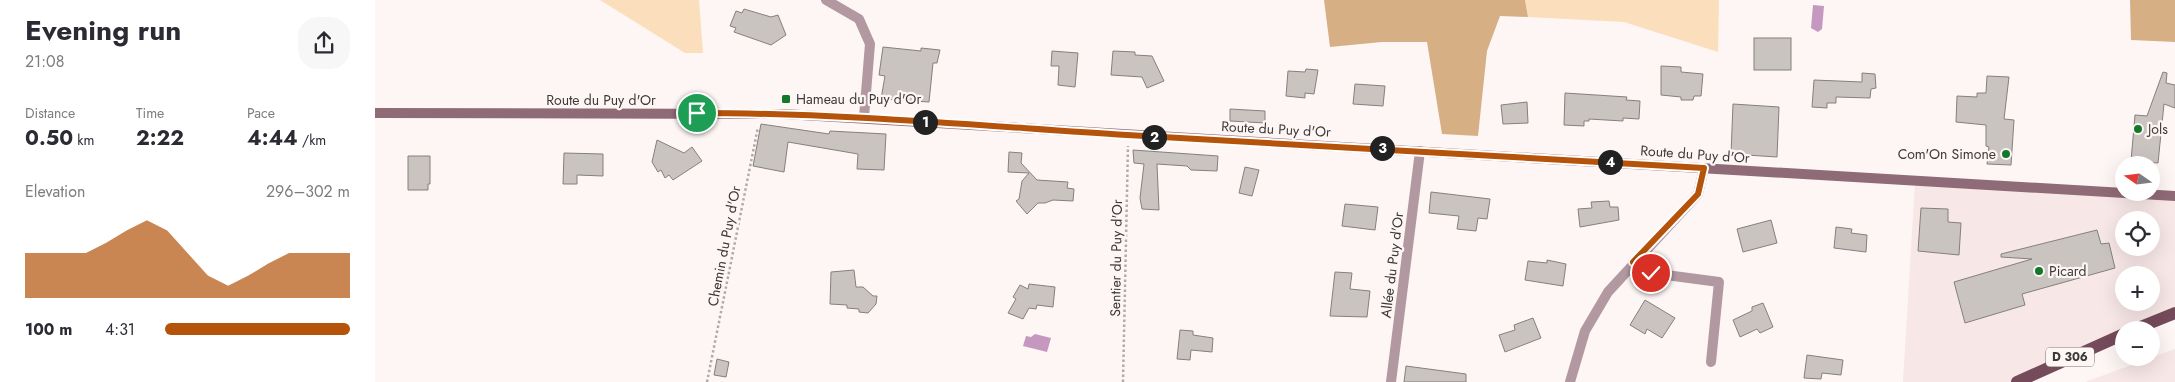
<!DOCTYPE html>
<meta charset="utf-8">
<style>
:root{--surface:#fff;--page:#f7f7f7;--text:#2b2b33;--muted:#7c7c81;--accent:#b45309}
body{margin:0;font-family:Jost,sans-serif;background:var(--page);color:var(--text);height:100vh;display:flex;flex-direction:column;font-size:19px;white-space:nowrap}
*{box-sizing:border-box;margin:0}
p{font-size:16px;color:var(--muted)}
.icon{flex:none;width:28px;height:28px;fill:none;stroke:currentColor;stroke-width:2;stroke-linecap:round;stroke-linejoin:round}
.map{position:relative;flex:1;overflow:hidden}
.details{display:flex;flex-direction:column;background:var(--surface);width:375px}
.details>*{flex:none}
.needle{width:32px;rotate:284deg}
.controls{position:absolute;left:1740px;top:156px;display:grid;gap:10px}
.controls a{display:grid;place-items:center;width:45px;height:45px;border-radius:50%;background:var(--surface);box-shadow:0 5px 20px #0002;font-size:25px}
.pin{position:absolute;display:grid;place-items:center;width:42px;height:42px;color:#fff;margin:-21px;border:2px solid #fff;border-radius:50%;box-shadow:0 1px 5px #0007}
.km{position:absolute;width:25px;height:25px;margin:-12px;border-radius:50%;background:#222;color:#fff;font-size:14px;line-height:25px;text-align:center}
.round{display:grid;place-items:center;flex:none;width:52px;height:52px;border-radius:20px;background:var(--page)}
.overview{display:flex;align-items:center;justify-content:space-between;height:85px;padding:0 25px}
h1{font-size:28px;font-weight:700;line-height:38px}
.stats{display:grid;grid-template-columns:repeat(3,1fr);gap:8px;height:85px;padding:5px 25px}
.stats div{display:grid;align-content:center}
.stats b{font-size:21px;font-weight:700}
.stats small{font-size:14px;font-weight:400}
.stats p{font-size:14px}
.chart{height:140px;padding:10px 25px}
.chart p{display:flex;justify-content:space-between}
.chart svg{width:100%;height:90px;margin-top:5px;fill:var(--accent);opacity:.7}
ul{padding:0 25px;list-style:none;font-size:16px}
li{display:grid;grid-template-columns:80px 60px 1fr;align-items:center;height:38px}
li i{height:12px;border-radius:6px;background:var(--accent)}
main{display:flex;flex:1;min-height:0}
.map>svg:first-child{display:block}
.built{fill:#f7e7e6;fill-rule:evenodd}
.green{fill:#fbdebc}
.forest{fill:#d6b084}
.water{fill:#c599bf}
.building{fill:#cac4c1;stroke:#85807d}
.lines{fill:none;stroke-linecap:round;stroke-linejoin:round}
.path{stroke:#b0abaa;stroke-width:2.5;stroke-dasharray:2.5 2.5;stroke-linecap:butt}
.minor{stroke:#b298a0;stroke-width:10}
.secondary{stroke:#8f6a77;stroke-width:10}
.primary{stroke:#754a5a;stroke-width:12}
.route-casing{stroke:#fff;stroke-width:10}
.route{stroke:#b45309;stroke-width:6}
.poi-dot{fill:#13782a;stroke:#fdf6f5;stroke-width:2}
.labels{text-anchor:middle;stroke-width:4.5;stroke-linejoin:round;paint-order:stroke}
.shield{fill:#fdf6f5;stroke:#767271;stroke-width:1}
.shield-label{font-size:12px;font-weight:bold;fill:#3c3a39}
.poi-label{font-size:14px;fill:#3c3a39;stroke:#fdf6f5;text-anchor:start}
.street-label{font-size:14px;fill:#3c3a39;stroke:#fdf6f5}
</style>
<main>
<section class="details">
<div class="overview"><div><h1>Evening run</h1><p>21:08</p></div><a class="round"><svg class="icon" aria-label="share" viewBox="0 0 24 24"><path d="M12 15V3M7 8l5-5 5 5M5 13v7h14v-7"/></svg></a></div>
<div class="stats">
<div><p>Distance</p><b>0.50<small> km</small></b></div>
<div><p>Time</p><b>2:22</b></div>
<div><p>Pace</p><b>4:44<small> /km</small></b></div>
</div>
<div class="chart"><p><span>Elevation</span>296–302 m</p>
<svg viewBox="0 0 160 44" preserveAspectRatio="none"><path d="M0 44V22L10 22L20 22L30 22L40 17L50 11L60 6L70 11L80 22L90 33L100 38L110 33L120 27L130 22L140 22L150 22L160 22V44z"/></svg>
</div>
<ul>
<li><b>100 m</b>4:31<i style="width:100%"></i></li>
</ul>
</section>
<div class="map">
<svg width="1800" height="382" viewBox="0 0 1800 382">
<rect width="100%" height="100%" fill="#fdf6f5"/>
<!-- built -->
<g class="built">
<path d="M1540,182L1800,196V312L1642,382H1528ZM1749,220H1776V248H1749ZM1749,275H1776V302H1749Z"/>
<polygon points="1800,349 1800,382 1710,382"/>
</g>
<!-- green -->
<g class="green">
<polygon points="225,0 324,0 328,53 310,53"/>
<polygon points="1150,0 1344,0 1343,52 1249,22 1153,17"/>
</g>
<!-- forest -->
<g class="forest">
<polygon points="949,0 1150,0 1153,17 1125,16 1112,51 1103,136 1067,134 1052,42 1007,42 955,47"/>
<polygon points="1755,0 1800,0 1800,42 1756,40"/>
</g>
<!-- water -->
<g class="water">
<polygon points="1438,5 1449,6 1447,29 1443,32 1436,28"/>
<polygon points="660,334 676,338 672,352 648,346 651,336 656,337"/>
</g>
<!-- building -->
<g class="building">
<polygon points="369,9 396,17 403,15 411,35 396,45 359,32 361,28 355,26 361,11 367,13"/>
<rect x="1379" y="38" width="37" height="32"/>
<polygon points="508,47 546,51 546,48 565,50 562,63 558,63 554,102 506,99 510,76 504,75"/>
<polygon points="677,51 703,53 700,87 683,85 684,66 676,66"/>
<polygon points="738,51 760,52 760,55 777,56 789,81 772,88 767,77 736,75"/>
<polygon points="1286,66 1306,67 1306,72 1328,74 1326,96 1319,96 1318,100 1306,100 1306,97 1286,95"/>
<polygon points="931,69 943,70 939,94 930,93 930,98 911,96 913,71 930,72"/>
<polygon points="1788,72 1792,73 1791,83 1800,85 1800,108 1789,104 1783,163 1756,161 1760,115 1772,116"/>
<polygon points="1487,73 1500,74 1501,88 1496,89 1495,98 1461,97 1461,103 1452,103 1452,108 1437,107 1439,80 1487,82"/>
<polygon points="1612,76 1634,77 1629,119 1639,120 1636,165 1612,164 1614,147 1611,146 1611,125 1581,122 1582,96 1602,97 1602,93 1611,93"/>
<polygon points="980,84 1010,86 1008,106 978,104"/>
<polygon points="1190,93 1252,97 1251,100 1265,101 1264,119 1248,118 1248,121 1214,119 1214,121 1209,121 1209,126 1189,125"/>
<polygon points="1152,102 1153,123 1128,124 1126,105"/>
<polygon points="1358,104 1404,107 1402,157 1356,154"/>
<polygon points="855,109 890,111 890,123 855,121"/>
<polygon points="386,124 454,134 455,131 511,134 509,170 482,169 483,154 413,142 409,172 378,166"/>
<polygon points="282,140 309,153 317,147 327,161 298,180 294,175 290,178 286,170 283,172 277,162"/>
<polygon points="758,150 843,156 842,171 816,170 812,166 782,164 784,210 767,209 765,198 769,164 759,163"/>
<polygon points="634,152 647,153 646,163 662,180 693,182 692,188 699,189 698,201 678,200 670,203 663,203 652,214 641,201 644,199 647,181 654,173 633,172"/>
<polygon points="189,153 228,154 228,176 202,175 202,184 188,184"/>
<polygon points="33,156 55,156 55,184 53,184 53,190 33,190"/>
<polygon points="870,167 884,170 877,196 864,193"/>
<polygon points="1056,192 1115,199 1112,219 1103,218 1101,231 1082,229 1084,216 1054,213"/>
<polygon points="1234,201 1235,207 1243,207 1244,220 1205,227 1203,209 1217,208 1216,202"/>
<polygon points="970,204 1003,207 1000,230 967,226"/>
<polygon points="1546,208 1573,209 1573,222 1586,223 1584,255 1543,251"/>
<polygon points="1396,220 1402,243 1368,252 1362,229"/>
<polygon points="1461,227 1477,229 1476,233 1492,235 1491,252 1459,248"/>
<polygon points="1722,230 1726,244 1734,243 1740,268 1647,294 1650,305 1590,323 1579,282 1657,259 1626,257 1626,254"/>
<polygon points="1172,260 1191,264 1188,286 1150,280 1153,261 1172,263"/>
<polygon points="479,270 481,287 488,287 498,296 502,296 501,304 493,313 484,312 484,309 472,308 472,305 455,304 456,272"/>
<polygon points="960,272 977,273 975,289 995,291 992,317 955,316"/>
<polygon points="654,284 680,287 678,307 662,305 661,309 654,308 648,319 633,313 641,299 638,297 645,285 653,289"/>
<polygon points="1270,300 1300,318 1287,338 1272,329 1270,334 1255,325"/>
<polygon points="1388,303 1398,327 1385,333 1382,329 1365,337 1358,320 1377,311 1377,307"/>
<polygon points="1158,318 1166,338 1130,352 1124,335 1140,330 1139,325"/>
<polygon points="805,330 818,331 818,335 838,338 837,352 816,350 815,360 802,359"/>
<polygon points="1432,355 1468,360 1466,375 1447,373 1446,379 1429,378"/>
<polygon points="342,359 354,362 351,377 339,375"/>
<polygon points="1031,366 1091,374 1091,382 1029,382"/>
</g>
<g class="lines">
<!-- path -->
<g class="path">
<polyline points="332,382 383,127"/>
<polyline points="748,382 753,146"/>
</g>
<!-- minor -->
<g class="minor">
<polyline points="451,0 484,19 495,44 489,117"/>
<polyline points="1258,262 1276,273 1344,282 1336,362"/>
<polyline points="1016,382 1045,151"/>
<polyline points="1195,382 1210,331 1233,292 1323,194 1329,168"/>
</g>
<!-- secondary -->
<polyline class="secondary" points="0,113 409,114 1800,196"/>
<!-- primary -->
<g class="primary">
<polyline points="1758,330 1800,313"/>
<polyline points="1642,382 1749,334"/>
</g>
</g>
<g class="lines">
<!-- route casing -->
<g class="route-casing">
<path id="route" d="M322,113C466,113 609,126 752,135C944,147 1137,156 1329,168L1323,194L1258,262L1276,273"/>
</g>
<!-- route -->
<use href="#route" class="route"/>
</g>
<!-- markers -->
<g class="poi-dot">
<rect x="406" y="94" width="10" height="10" rx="2.5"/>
<circle cx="1763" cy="129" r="5"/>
<circle cx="1631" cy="154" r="5"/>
<circle cx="1664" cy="271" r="5"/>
</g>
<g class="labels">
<!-- shield labels -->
<rect class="shield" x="1671" y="347.5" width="48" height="19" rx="4"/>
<g class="shield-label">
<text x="1695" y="361">D 306</text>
</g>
<!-- poi labels -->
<g class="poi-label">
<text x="421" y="104">Hameau du Puy d'Or</text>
<text x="1773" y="134">Jols</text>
<text x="1621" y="159" text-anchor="end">Com'On Simone</text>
<text x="1674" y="276">Picard</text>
</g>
<!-- street labels -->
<g class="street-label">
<text x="226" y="105">Route du Puy d'Or</text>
<text transform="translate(901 129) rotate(3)" y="5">Route du Puy d'Or</text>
<text transform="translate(1320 154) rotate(4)" y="5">Route du Puy d'Or</text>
<text transform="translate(349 246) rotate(-79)" y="5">Chemin du Puy d'Or</text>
<text transform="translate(741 258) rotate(-89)" y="5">Sentier du Puy d'Or</text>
<text transform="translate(1017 265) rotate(-83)" y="5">Allée du Puy d'Or</text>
</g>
</g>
</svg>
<div class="controls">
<a><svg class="needle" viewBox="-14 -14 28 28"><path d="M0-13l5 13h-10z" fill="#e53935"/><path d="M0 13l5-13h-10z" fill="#7c7c81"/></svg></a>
<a><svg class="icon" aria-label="locate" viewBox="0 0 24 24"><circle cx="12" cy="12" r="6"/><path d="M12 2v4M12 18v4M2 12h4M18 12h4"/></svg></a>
<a>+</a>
<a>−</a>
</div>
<div class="pin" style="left:322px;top:113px;background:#1e9e55"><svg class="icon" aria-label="arrive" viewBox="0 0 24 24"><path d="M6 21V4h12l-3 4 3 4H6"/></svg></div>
<div class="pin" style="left:1276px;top:273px;background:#d93025"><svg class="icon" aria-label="check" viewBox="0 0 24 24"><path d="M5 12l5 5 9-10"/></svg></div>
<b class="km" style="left:550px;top:122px">1</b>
<b class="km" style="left:779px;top:137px">2</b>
<b class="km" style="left:1007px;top:148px">3</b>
<b class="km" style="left:1235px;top:162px">4</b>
</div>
</main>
